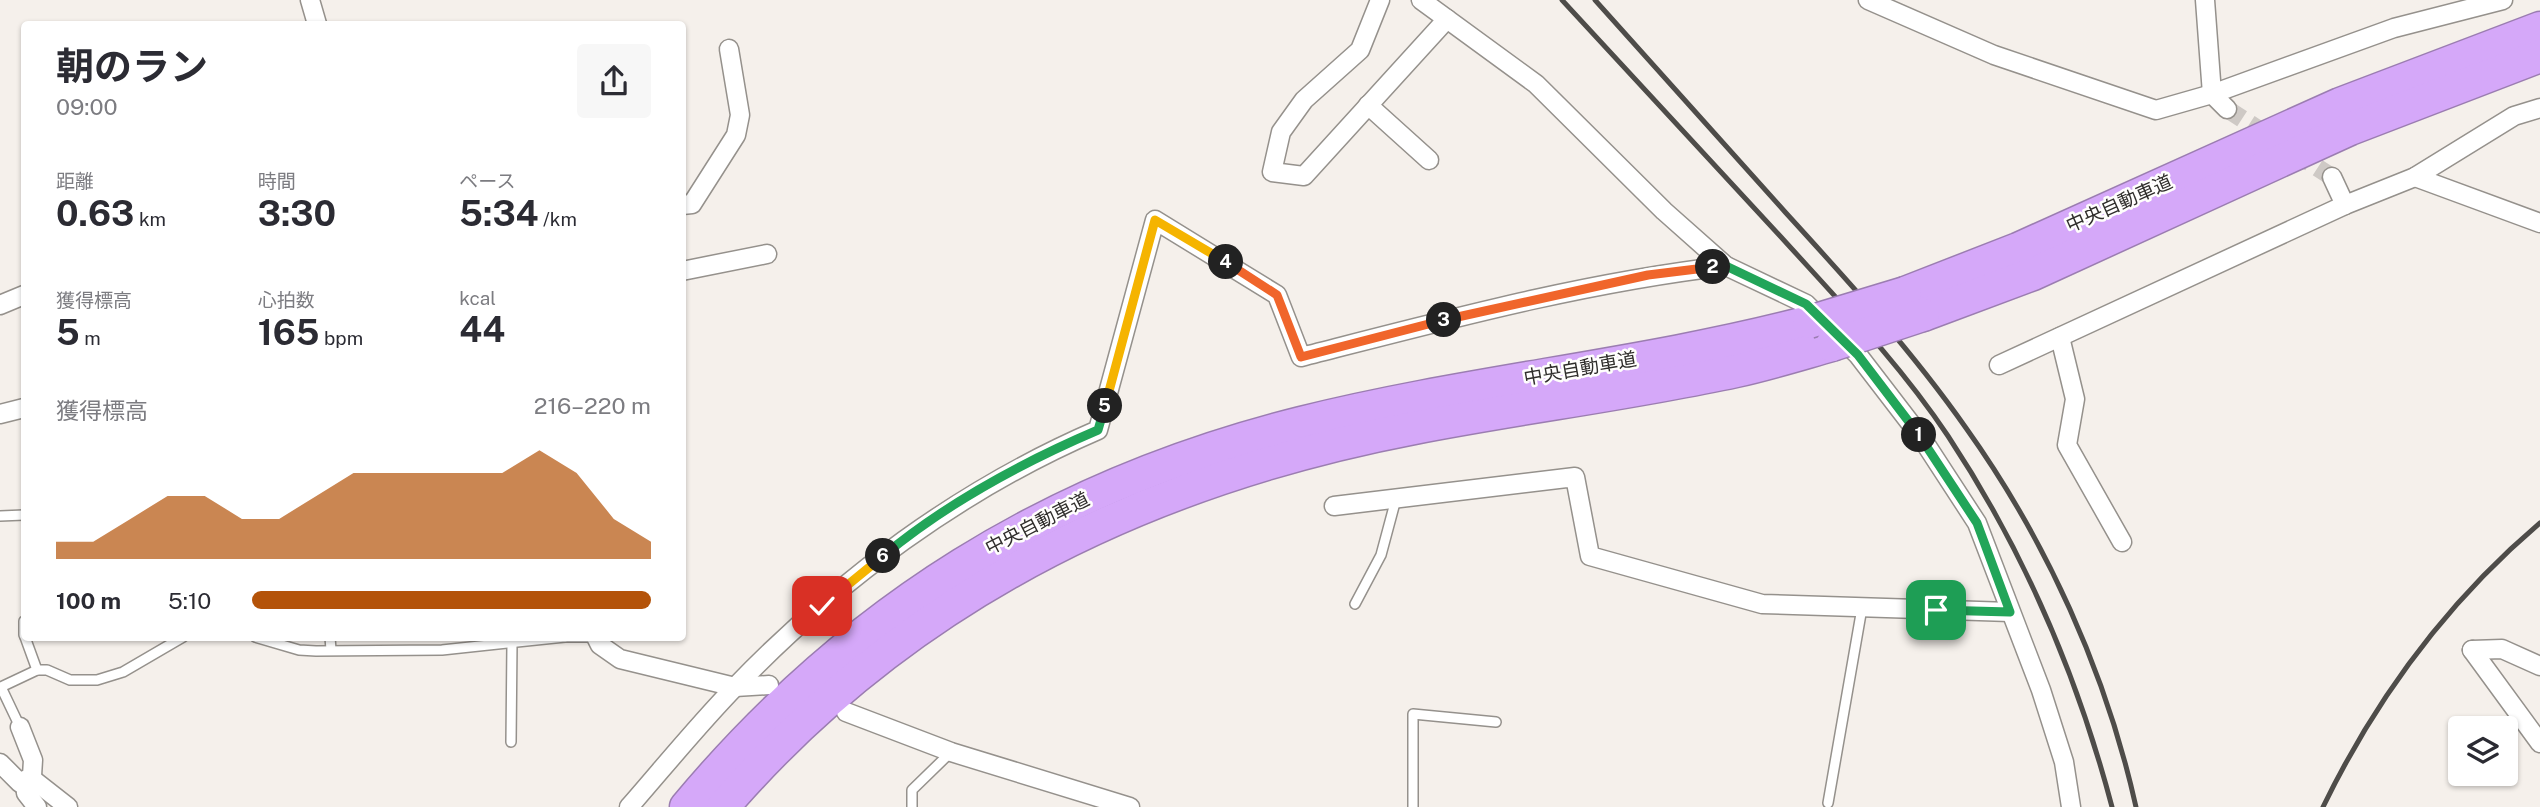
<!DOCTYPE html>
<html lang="ja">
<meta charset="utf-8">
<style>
:root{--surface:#fff;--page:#f7f7f7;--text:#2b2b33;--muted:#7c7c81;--accent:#b45309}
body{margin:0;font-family:"Public Sans","Noto Sans JP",sans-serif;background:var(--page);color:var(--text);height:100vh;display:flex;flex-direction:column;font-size:26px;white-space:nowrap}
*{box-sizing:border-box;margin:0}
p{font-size:23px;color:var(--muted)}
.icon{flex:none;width:38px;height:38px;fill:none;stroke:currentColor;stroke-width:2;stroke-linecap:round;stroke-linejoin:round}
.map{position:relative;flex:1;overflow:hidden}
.panel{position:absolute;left:21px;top:21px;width:665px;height:620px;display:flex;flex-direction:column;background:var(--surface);border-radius:7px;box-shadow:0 2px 5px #0004}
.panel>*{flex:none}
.fabs{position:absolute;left:2448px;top:716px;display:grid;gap:14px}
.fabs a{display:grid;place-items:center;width:70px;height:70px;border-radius:7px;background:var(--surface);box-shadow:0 2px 5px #0004;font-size:35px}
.pin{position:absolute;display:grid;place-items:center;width:60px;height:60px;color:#fff;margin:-30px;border-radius:14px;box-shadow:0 4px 10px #0006}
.km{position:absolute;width:35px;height:35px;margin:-18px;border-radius:50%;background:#222;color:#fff;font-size:19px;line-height:35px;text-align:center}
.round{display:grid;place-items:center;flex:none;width:74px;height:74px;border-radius:7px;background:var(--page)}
.summary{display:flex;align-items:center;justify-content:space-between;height:119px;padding:0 35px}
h1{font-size:38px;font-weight:700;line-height:52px}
.stats{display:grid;grid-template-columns:repeat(3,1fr);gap:10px;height:119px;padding:7px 35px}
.stats div{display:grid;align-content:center}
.stats b{font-size:35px;font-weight:700}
.stats small{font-size:19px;font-weight:400}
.stats p{font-size:19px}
.chart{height:196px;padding:14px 35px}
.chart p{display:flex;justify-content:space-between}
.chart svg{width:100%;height:126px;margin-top:7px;fill:var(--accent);opacity:.7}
ul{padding:0 35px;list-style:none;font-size:23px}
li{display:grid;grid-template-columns:112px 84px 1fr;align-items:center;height:52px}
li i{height:18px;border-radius:9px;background:var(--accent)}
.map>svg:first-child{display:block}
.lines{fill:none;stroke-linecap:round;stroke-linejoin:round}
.minor-tunnel{stroke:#cec9c5;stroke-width:18;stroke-dasharray:18 9;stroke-linecap:butt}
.service-casing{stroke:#95918c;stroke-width:12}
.minor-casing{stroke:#95918c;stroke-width:21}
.motorway-casing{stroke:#9b7db1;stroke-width:35}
.service{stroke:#fff;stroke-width:9}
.minor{stroke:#fff;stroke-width:18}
.motorway{stroke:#d5a8f9;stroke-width:32}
.rail{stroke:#4e4c49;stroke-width:5}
.motorway-bridge-casing{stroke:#9b7db1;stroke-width:35;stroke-linecap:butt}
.motorway-bridge{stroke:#d5a8f9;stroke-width:32}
.split-1-casing{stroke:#fff;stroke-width:14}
.split-2-casing{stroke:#fff;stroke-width:14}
.split-3-casing{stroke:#fff;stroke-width:14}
.split-4-casing{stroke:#fff;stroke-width:14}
.split-5-casing{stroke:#fff;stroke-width:14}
.split-6-casing{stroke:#fff;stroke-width:14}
.split-7-casing{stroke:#fff;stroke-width:14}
.split-1{stroke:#22a559;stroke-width:9}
.split-2{stroke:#22a559;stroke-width:9}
.split-3{stroke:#f0652b;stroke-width:9}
.split-4{stroke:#f0652b;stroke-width:9}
.split-5{stroke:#f5b400;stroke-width:9}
.split-6{stroke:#22a559;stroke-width:9}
.split-7{stroke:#f5b400;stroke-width:9}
.labels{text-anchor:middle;stroke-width:5;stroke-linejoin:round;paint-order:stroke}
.street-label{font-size:19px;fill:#302e2c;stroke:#fffefd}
</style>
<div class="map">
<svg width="2540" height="807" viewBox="0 0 2540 807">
<rect width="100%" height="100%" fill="#f5f0eb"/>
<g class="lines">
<!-- minor-tunnel -->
<polyline class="minor-tunnel" points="2227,109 2332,177"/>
<!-- service casing -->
<g class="service-casing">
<g id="service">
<polyline points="0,516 24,515"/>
<polyline points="1355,604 1381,555 1396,499"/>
<polyline points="24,621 24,635"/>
<polyline points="25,637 37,670"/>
<polyline points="255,637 299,650 316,651 442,650 565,637"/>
<polyline points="330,637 331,650"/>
<polyline points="565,637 589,637"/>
<polyline points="20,727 1,687 37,670 47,670 70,680 97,680 123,672 183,637"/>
<polyline points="511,742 512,643"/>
<polyline points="1828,803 1862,608"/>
<polyline points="912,807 912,790 951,752"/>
<polyline points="1413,807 1413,714 1496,722"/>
</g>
</g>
<!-- minor casing -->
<g class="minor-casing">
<g id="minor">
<polyline points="310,0 317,24"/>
<polyline points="1380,0 1360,50 1304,100 1281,132 1272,172 1304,176 1447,19"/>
<polyline points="1421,0 1536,84 1664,211 1726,266 1806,304 1858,355 1921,437 1977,523 2041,690 2064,762 2071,807"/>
<polyline points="1868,0 1994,55 2156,110 2212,94 2394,28 2503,0"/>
<polyline points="2205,0 2212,94 2227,109"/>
<polyline points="1368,105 1429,160"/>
<polyline points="2332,177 2345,205"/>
<polyline points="2415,177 2540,223"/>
<polyline points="682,205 692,204 736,135 740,115 729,49"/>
<polyline points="682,271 767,254"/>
<polyline points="0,305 24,295"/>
<polyline points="2060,337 2075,399 2067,445 2122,542"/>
<polyline points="1999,365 2345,205 2415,177 2514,116 2540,108"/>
<polyline points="0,414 24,408"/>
<polyline points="1334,506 1575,477 1590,556 1762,604 2010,612"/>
<polyline points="596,637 600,645 620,659 735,687 769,685"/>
<polyline points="2472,650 2540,743"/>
<polyline points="2472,650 2502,649 2540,666"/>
<polyline points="846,712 951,752 1130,807"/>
<polyline points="0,763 20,783 32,776 33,760 20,727"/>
<polyline points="31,778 68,807"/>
<polyline points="25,782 26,793 37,807"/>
<path d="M629,807C664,767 698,725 735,687C838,580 961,489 1098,430L1155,220L1277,295L1301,357C1442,321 1581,283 1726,266"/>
</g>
</g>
<!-- motorway casing -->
<g class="motorway-casing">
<g id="motorway">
<polyline points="1905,293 2018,249 2340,104 2540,28"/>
<polyline points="1923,315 2033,274 2350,129 2540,56"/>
<path d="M686,807C850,610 1053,485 1301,423C1469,381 1642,366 1809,322"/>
<path d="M723,807C905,596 1143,480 1414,428C1521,407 1630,394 1736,371C1768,364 1800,354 1832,345"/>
</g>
</g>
<!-- service -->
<use href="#service" class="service"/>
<!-- minor -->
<use href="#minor" class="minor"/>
<!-- motorway -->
<use href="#motorway" class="motorway"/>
<!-- rail -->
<g class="rail">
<path d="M1562,0C1635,79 1708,158 1781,237C1839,301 1900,364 1948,436C2024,551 2077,674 2112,807"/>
<path d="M1595,0C1659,71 1722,142 1786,213C1849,282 1912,351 1966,428C2046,540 2106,672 2136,807"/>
<path d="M2323,807C2376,698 2447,602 2540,523"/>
</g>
<!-- motorway-bridge casing -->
<g class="motorway-bridge-casing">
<g id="motorway-bridge">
<polyline points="1809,322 1905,293"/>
<polyline points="1832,345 1923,315"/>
</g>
</g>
<!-- motorway-bridge -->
<use href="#motorway-bridge" class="motorway-bridge"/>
</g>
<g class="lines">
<!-- split-1 casing -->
<g class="split-1-casing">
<polyline id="split-1" points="1919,435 1977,523 2010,612 1936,610"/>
</g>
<!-- split-2 casing -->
<g class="split-2-casing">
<polyline id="split-2" points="1713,267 1726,266 1806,304 1858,355 1919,435"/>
</g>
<!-- split-3 casing -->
<g class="split-3-casing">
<polyline id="split-3" points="1444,320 1648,275 1713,267"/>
</g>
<!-- split-4 casing -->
<g class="split-4-casing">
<polyline id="split-4" points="1226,262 1277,295 1301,357 1444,320"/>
</g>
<!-- split-5 casing -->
<g class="split-5-casing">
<polyline id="split-5" points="1105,406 1155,220 1226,262"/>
</g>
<!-- split-6 casing -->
<g class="split-6-casing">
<path id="split-6" d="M883,556C947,503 1023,462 1098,430L1105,406"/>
</g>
<!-- split-7 casing -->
<g class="split-7-casing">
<polyline id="split-7" points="822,606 883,556"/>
</g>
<!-- split-1 -->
<use href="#split-1" class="split-1"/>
<!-- split-2 -->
<use href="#split-2" class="split-2"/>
<!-- split-3 -->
<use href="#split-3" class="split-3"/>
<!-- split-4 -->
<use href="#split-4" class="split-4"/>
<!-- split-5 -->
<use href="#split-5" class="split-5"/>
<!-- split-6 -->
<use href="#split-6" class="split-6"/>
<!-- split-7 -->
<use href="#split-7" class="split-7"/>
</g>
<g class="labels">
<!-- street labels -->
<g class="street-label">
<text transform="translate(2119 203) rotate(-24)" y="7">中央自動車道</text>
<text transform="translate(1580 368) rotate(-10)" y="7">中央自動車道</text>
<text transform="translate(1037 523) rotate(-27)" y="7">中央自動車道</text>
</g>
</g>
</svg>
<div class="fabs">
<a><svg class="icon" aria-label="layers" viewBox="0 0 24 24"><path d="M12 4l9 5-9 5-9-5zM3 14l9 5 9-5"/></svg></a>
</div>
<div class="pin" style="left:1936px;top:610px;background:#1e9e55"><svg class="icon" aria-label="arrive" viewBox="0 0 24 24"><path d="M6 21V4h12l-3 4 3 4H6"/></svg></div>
<div class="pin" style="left:822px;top:606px;background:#d93025"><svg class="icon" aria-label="check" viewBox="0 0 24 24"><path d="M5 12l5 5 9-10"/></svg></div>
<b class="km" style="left:1919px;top:435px">1</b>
<b class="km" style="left:1713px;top:267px">2</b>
<b class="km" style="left:1444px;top:320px">3</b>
<b class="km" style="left:1226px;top:262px">4</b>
<b class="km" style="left:1105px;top:406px">5</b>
<b class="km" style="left:883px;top:556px">6</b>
<section class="panel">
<div class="summary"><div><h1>朝のラン</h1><p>09:00</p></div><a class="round"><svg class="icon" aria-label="share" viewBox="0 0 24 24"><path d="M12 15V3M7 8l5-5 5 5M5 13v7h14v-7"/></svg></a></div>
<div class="stats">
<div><p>距離</p><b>0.63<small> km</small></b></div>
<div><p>時間</p><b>3:30</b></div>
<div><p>ペース</p><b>5:34<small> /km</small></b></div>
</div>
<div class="stats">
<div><p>獲得標高</p><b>5<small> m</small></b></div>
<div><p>心拍数</p><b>165<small> bpm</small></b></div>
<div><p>kcal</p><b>44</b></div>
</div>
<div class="chart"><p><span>獲得標高</span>216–220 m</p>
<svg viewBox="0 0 160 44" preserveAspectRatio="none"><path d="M0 44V38L10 38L20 30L30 22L40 22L50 30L60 30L70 22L80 14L90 14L100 14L110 14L120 14L130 6L140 14L150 30L160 38V44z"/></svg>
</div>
<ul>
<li><b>100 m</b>5:10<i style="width:100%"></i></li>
</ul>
</section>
</div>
